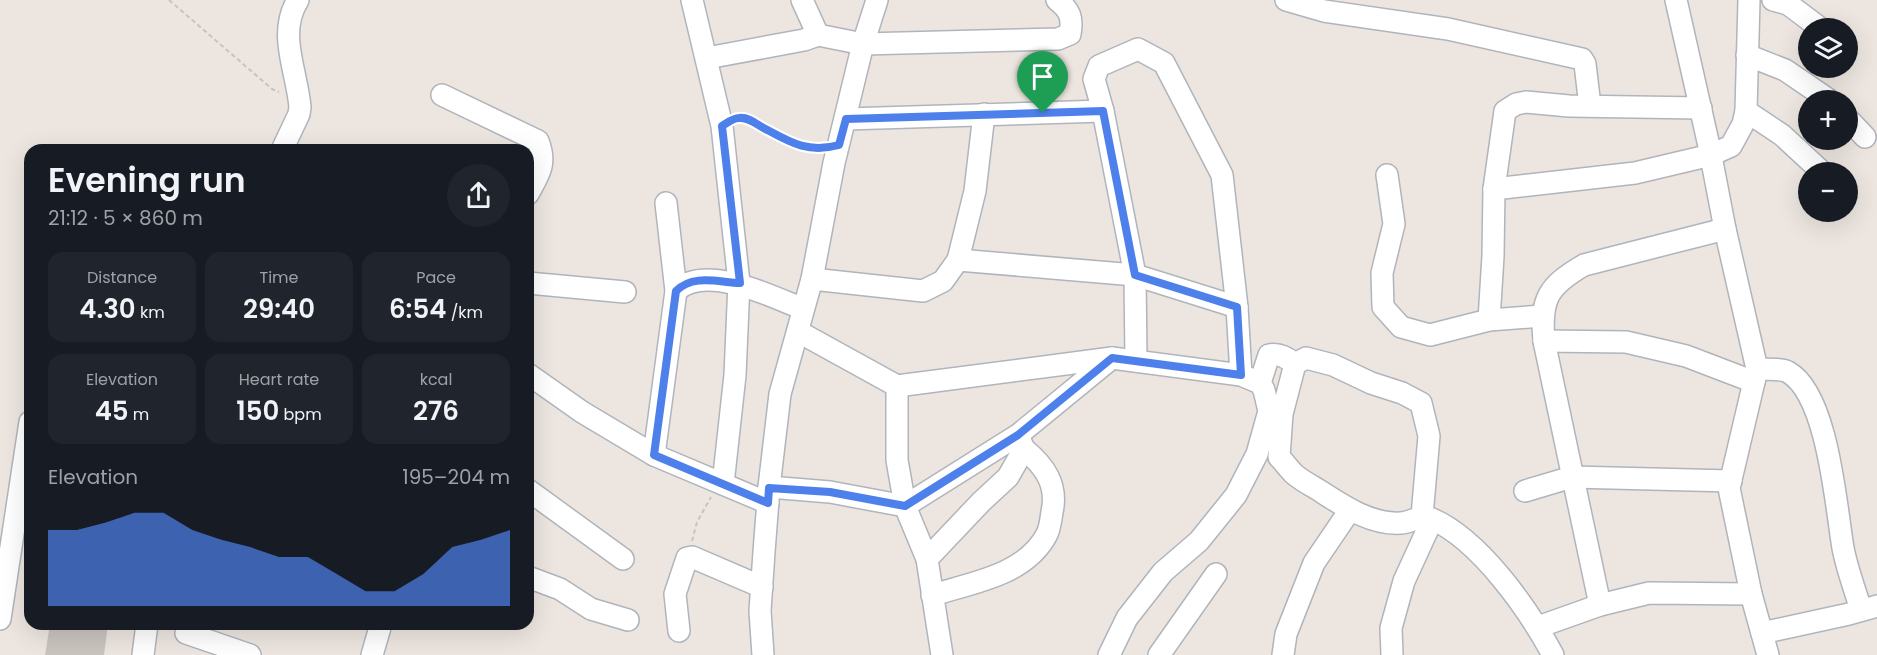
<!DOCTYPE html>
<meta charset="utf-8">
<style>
:root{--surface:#171b24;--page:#20242c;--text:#f1f3f6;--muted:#9ea1a6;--accent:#4e80ec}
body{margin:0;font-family:Poppins,sans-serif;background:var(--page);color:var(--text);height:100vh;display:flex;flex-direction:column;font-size:22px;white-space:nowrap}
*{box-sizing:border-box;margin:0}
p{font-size:20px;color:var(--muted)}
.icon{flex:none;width:33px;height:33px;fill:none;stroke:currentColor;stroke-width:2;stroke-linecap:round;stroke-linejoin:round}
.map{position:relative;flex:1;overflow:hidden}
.panel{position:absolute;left:24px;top:144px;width:510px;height:486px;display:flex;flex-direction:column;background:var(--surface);border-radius:18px;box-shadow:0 6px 24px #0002}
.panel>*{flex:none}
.controls{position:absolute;left:1798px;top:18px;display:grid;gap:12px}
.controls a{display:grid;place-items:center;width:60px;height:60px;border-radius:50%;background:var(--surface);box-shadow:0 6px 24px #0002;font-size:30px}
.pin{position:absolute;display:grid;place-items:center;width:51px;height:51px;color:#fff;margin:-62px -26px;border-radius:50% 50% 50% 0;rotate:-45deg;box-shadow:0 0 6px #0007}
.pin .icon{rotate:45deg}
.round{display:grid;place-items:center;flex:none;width:63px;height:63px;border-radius:32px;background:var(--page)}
.head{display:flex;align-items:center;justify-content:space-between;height:102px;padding:0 24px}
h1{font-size:33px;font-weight:600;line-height:45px}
.stats{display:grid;grid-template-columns:repeat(3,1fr);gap:9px;height:102px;padding:6px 24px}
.stats div{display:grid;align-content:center;border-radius:15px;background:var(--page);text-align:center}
.stats b{font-size:26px;font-weight:600}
.stats small{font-size:16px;font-weight:400}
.stats p{font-size:16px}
.chart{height:168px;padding:12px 24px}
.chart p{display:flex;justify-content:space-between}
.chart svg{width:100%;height:108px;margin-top:6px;fill:var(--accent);opacity:.7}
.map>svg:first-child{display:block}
.building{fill:#c9c4be}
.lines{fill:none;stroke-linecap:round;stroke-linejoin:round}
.minor-casing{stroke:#b0b4bb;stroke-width:24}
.path{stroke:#c4c4c4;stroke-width:2;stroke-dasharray:4.5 3;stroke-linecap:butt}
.minor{stroke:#fff;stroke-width:21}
.route-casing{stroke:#fff;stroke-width:12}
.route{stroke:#4e80ec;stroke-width:8}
</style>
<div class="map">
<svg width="1877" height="655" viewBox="0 0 1877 655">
<rect width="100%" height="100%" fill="#ede6e0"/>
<!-- building -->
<polygon class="building" points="50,624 108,624 104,655 45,655"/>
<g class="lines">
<!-- minor casing -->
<g class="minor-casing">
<g id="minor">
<polyline points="692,0 722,126 739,283 735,375 723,484"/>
<polyline points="1286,0 1324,11 1448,29 1582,59 1585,64 1590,106"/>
<polyline points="1676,0 1709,146 1725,229 1757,369 1729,488 1751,594 1768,655"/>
<polyline points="1773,0 1788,4 1820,28"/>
<path d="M818,35L863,44L1058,39L1070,34C1073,18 1070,10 1057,0"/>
<polyline points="1747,55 1785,70 1829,100"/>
<polyline points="707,58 804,40 818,35 802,0"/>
<path d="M442,95L538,141C547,164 539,174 528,194"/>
<polyline points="1746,111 1782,135 1822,172"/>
<polyline points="846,119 1103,111"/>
<polyline points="1848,119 1865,137"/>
<path d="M282,150L299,114L300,107C297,71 277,33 298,0"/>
<polyline points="1387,175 1394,224 1382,273 1383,307 1401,327 1430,335 1489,320 1542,316"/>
<polyline points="1494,189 1635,173 1711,155 1731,146 1743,124 1746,111 1749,0"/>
<polyline points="958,260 1135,275 1237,307"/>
<polyline points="812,279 923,291 943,281 958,260 975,191 984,114"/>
<polyline points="528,283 625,292"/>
<path d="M676,291C705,263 771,296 803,309"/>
<polyline points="1489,320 1493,256 1494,189 1505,111 1516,104 1526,102 1569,106 1701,108"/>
<polyline points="799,332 897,386 897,460 905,506 927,559 942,655"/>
<polyline points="1544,341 1626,342 1686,356 1754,382"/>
<polyline points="1136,361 1135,275 1103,111 1094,79 1099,66 1138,49 1164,63 1222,175 1237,307 1241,375"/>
<path d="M1757,369C1766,370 1781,368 1788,372C1828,394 1836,507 1843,548C1847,569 1855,590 1861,610"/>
<polyline points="528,374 582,412 654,455 768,503"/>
<path d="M1260,383L1269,355C1280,353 1287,358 1295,364"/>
<polyline points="897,386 1112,358 1241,375 1260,383 1264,390 1269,411 1257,454 1236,495 1199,541 1163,572 1127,618 1109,655"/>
<polyline points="654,455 676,291 666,203"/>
<polyline points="769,487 830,492 905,506 1018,435 1112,358"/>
<polyline points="528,490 623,559"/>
<polyline points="1525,491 1572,477 1731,481"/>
<path d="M1422,516L1429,436L1421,403L1402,393L1371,383L1333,365L1306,358L1295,364L1282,414L1279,457C1284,462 1289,469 1294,474C1301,480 1310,485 1317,489C1342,505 1370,525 1401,523C1413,522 1420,514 1432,519C1480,540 1529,610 1553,655"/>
<polyline points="927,559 981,502 1008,477 1024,449 1018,436"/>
<polyline points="528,577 560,589 591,609 628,620"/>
<path d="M932,595C972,583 1026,575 1047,534C1050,528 1051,519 1052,512C1058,485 1045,466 1024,449"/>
<path d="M1600,605L1544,341C1540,299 1548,286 1584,265L1725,229"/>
<polyline points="0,619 30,422"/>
<polyline points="1538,627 1600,605 1649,593 1751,594"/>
<polyline points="679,631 675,594 687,558 692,557 762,587"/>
<polyline points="186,633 250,655"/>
<polyline points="1762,633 1849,614 1877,606"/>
<polyline points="143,655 147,624"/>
<polyline points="372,655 381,624"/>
<polyline points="763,655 760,611 764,552 769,487 780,394 812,279 834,163 863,44 877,0"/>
<polyline points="1159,655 1216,574"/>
<polyline points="1283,655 1286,634 1314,563 1350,510"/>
<polyline points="1392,655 1391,628 1404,581 1432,520"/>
</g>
</g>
<!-- path -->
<g class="path">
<polyline points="169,0 272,89 279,92"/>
<path d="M738,118C766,119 788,150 818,149"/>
<polyline points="692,541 697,522 711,497"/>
</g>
<!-- minor -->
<use href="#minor" class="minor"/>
</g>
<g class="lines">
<!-- route casing -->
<g class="route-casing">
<path id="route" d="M1103,111L1135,275L1237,307L1241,375L1112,358L1018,435L905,506L830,492L769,488L768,503L654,455L676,291C693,274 717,282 740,283L722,126C727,123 733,118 739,118C747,117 754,122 760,126C788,141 806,154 839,145L846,119Z"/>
</g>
<!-- route -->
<use href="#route" class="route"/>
</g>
</svg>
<div class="controls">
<a><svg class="icon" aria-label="layers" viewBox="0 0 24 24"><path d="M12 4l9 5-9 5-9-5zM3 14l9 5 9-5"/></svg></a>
<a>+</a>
<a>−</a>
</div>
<div class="pin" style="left:1043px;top:113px;background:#1e9e55"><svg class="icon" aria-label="arrive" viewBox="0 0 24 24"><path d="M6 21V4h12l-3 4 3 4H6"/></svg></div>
<section class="panel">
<div class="head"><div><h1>Evening run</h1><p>21:12 · 5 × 860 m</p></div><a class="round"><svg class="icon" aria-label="share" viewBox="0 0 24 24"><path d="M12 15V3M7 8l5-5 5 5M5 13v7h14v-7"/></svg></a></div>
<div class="stats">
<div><p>Distance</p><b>4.30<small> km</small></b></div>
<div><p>Time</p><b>29:40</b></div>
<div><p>Pace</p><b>6:54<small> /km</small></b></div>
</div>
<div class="stats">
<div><p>Elevation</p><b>45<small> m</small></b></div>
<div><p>Heart rate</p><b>150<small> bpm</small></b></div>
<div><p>kcal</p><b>276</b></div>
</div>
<div class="chart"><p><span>Elevation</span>195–204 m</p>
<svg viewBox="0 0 160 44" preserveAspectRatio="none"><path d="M0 44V13L10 13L20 10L30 6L40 6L50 13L60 17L70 20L80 24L90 24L100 31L110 38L120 38L130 31L140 20L150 17L160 13V44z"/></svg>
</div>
</section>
</div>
